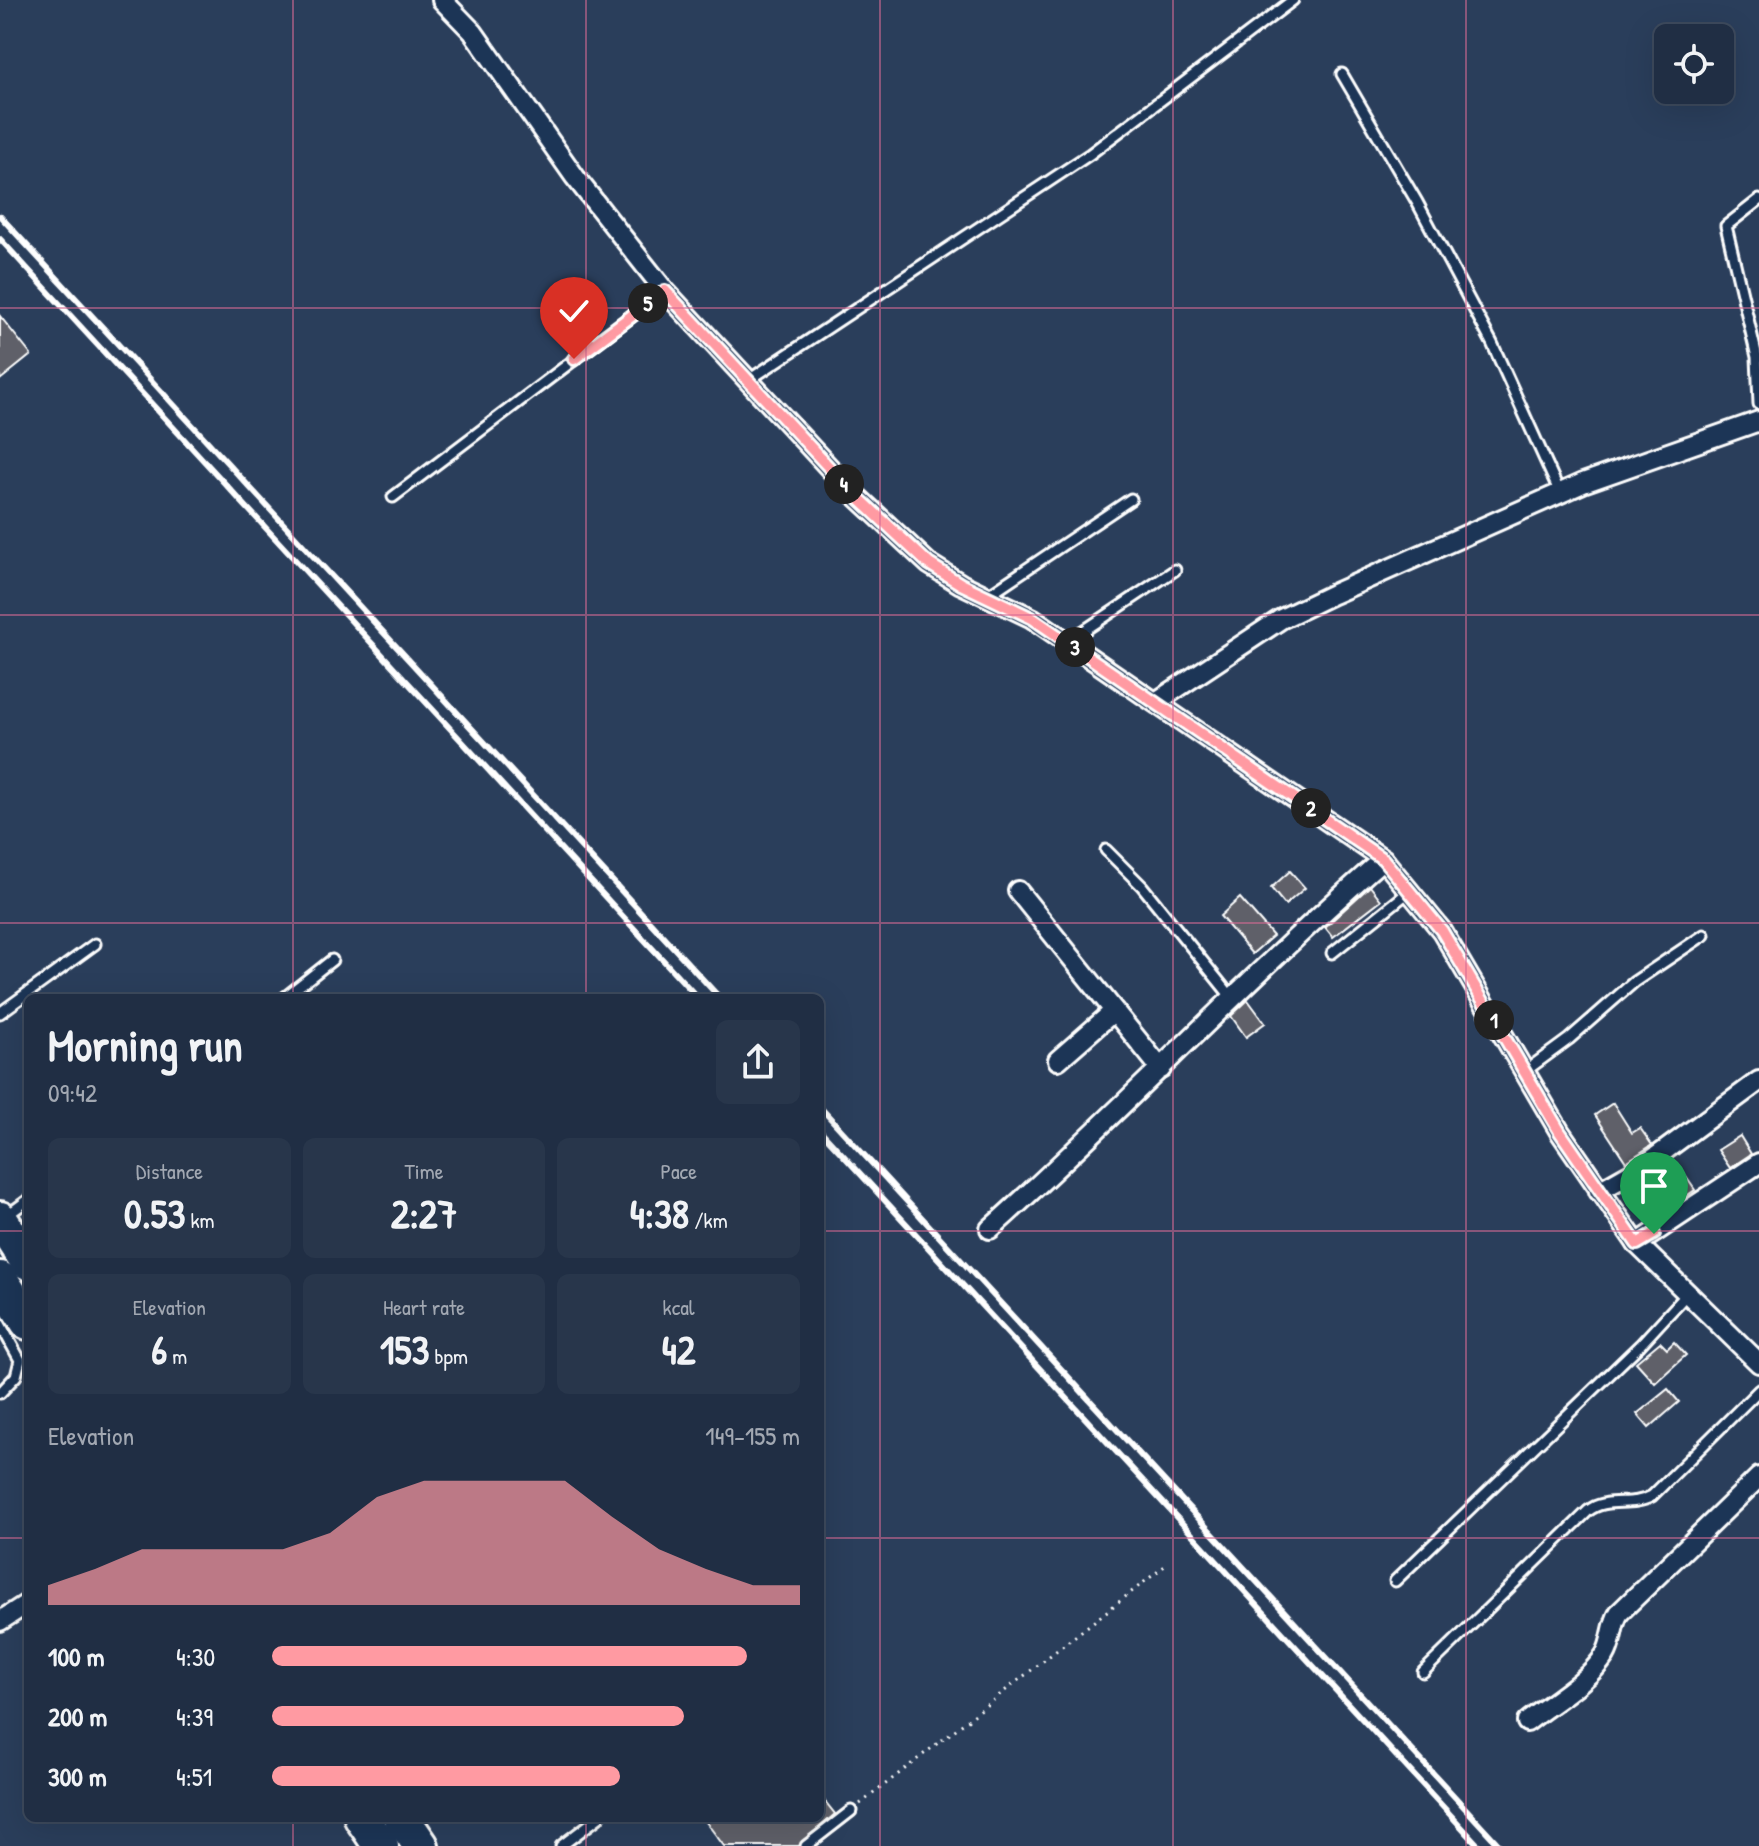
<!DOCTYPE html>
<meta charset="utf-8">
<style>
:root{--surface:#202e44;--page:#28364b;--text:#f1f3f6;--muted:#a2a8b2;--line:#3d4a5d;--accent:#ff9aa2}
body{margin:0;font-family:"Patrick Hand",sans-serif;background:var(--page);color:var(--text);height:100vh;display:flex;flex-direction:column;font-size:30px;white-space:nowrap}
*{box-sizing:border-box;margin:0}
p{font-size:26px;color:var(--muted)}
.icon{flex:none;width:44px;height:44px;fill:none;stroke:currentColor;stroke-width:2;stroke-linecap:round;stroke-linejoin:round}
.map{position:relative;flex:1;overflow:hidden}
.details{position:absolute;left:24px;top:994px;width:800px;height:828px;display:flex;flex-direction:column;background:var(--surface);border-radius:12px;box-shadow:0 8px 32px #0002,0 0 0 2px var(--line)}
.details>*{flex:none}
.buttons{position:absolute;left:1654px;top:24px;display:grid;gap:16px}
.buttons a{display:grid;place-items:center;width:80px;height:80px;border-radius:12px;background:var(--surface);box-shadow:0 8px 32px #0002,0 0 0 2px var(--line);font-size:40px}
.pin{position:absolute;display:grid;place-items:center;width:68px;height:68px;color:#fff;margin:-82px -34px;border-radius:50% 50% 50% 0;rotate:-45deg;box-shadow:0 0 8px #0007}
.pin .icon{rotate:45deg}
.km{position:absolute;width:40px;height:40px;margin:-20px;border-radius:50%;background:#222;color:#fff;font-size:22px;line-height:40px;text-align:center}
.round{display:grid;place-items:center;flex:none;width:84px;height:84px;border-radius:12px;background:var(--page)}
.summary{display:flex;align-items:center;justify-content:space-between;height:136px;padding:0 24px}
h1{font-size:44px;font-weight:800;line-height:60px}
.stats{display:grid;grid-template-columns:repeat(3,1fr);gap:12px;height:136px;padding:8px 24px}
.stats div{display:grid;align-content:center;border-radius:12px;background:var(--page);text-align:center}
.stats b{font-size:40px;font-weight:800}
.stats small{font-size:22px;font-weight:400}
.stats p{font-size:22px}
.chart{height:224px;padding:16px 24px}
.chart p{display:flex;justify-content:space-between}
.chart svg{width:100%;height:144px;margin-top:8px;fill:var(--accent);opacity:.7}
ul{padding:0 24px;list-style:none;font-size:26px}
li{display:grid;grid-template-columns:128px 96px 1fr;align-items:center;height:60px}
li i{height:20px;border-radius:10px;background:var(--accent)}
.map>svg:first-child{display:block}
.building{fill:#5f6169;stroke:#fff;stroke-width:2}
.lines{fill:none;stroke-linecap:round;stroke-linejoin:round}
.lane-casing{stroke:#fff;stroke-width:15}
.street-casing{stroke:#fff;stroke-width:24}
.highway-casing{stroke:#fff;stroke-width:40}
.path{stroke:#fff;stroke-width:3;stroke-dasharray:2 6;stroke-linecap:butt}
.lane{stroke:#1d3557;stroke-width:9}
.street{stroke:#1d3557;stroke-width:18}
.highway{stroke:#1d3557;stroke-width:34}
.rail{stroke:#fff;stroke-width:6}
.route-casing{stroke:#fff;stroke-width:16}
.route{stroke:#ff9aa2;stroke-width:10}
.grid{fill:none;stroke:#d76994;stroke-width:2;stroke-opacity:0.55}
</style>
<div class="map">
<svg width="1759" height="1846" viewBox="0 0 1759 1846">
<rect width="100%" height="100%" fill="#2a3e5b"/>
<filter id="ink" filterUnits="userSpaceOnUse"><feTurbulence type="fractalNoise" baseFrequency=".0125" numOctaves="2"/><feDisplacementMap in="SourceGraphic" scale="16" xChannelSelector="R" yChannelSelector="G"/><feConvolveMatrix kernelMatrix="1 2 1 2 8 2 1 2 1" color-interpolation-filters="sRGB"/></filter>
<g filter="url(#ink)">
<!-- building -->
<g class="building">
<polygon points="0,316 31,355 0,380"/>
<polygon points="1290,871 1305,888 1285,905 1271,888"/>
<polygon points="1370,886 1381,900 1333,937 1325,927"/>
<polygon points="1240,898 1273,936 1252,954 1220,916"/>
<polygon points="1248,1000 1265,1023 1246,1037 1231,1016"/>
<polygon points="1613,1103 1632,1133 1640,1128 1652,1145 1626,1162 1595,1115"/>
<polygon points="1740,1136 1751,1154 1730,1168 1718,1150"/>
<polygon points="1686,1177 1695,1190 1648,1222 1639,1209"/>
<polygon points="1660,1342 1667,1349 1674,1342 1686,1355 1655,1383 1636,1362"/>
<polygon points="1668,1389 1679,1402 1649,1428 1637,1414"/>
<polygon points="820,1795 835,1814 799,1846 724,1846 703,1818 820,1818"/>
</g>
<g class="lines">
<!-- lane casing -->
<g class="lane-casing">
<g id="lane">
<polyline points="1342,74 1417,202 1492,343 1560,493"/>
<polyline points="1759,200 1726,226 1757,357 1759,404"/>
<polyline points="749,380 1090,154 1293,0"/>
<polyline points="393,497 665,291"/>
<polyline points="988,595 1131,499"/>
<polyline points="1067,642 1175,570"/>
<polyline points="1106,850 1142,886 1233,999"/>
<polyline points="1332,953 1411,890"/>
<polyline points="284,998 332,960"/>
<polyline points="0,1013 95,944"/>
<polyline points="1524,1072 1569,1039 1634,982 1704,935"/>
<polyline points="5,1217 28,1200"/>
<polyline points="0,1324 20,1360 16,1376 0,1393"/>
<polyline points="1395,1581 1640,1345 1687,1294"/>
<path d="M1423,1672L1588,1511C1606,1496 1631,1508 1652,1496L1759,1390"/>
<polyline points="561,1846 598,1818"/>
<polyline points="806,1846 851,1811"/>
</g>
</g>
<!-- street casing -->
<g class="street-casing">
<g id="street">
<polyline points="442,0 473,32 575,177 665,291 851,491 929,564 961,584 1032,618 1383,859 1442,931 1560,1132 1637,1244 1759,1363"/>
<polyline points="1156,702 1281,619 1333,594 1583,483 1759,421"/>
<polyline points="1018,891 1161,1069"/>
<polyline points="1058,1060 1114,1011"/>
<polyline points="1599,1191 1645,1165 1759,1081"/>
<path d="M990,1229C1124,1109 1247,977 1383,859"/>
<polyline points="1637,1244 1759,1163"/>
<polyline points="0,1621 28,1603"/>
<path d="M1527,1722C1552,1702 1588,1682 1605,1655C1613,1642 1611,1626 1619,1613L1759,1477"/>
</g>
</g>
<!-- highway casing -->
<g class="highway-casing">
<g id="highway">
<polyline points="0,1219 28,1262"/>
<polyline points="0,1279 28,1322"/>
<polyline points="362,1818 381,1846"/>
<polyline points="402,1818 421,1846"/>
</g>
</g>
<!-- path -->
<polyline class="path" points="860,1804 1166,1565"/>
<!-- lane -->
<use href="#lane" class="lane"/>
<!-- street -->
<use href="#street" class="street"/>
<!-- highway -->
<use href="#highway" class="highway"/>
<!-- rail -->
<g class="rail">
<polyline points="0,216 720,998"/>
<polyline points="0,239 698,998"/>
<polyline points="820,1107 1500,1846"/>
<polyline points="820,1130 1479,1846"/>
</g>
</g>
</g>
<g class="lines" filter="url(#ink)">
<!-- route casing -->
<g class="route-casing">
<polyline id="route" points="574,359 665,291 851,491 929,564 961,584 1032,618 1383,859 1442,931 1560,1132 1637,1244 1654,1234"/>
</g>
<!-- route -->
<use href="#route" class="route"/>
</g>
<!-- grid -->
<path class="grid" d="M293,0V998M586,0V998M880,0V1846M1173,0V1846M1466,0V1846M0,308H1759M0,615H1759M0,923H1759M0,1231H28M820,1231H1759M0,1538H28M820,1538H1759M293,1818V1846M586,1818V1846"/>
</svg>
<div class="buttons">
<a><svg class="icon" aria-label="locate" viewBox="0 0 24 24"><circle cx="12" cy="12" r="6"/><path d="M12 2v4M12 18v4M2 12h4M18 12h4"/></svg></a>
</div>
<div class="pin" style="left:1654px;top:1234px;background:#1e9e55"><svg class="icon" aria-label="arrive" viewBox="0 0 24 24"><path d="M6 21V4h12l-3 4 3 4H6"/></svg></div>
<div class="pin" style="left:574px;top:359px;background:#d93025"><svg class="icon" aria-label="check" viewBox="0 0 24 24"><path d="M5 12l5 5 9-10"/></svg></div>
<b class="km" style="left:1494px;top:1020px">1</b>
<b class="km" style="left:1311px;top:808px">2</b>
<b class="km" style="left:1075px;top:647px">3</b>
<b class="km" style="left:844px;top:484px">4</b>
<b class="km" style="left:648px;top:303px">5</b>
<section class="details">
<div class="summary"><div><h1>Morning run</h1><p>09:42</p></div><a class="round"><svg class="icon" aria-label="share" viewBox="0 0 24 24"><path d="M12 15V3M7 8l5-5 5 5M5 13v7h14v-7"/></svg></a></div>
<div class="stats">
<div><p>Distance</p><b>0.53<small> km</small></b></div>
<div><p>Time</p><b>2:27</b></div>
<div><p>Pace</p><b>4:38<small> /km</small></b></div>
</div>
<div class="stats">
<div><p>Elevation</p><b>6<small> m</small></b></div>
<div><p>Heart rate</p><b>153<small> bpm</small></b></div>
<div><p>kcal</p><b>42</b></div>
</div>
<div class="chart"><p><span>Elevation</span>149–155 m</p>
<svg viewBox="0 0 160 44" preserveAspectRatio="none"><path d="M0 44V38L10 33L20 27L30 27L40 27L50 27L60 22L70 11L80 6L90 6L100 6L110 6L120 17L130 27L140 33L150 38L160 38V44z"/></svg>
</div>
<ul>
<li><b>100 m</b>4:30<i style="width:90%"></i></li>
<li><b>200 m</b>4:39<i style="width:78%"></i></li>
<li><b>300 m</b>4:51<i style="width:66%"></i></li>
</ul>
</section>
</div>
